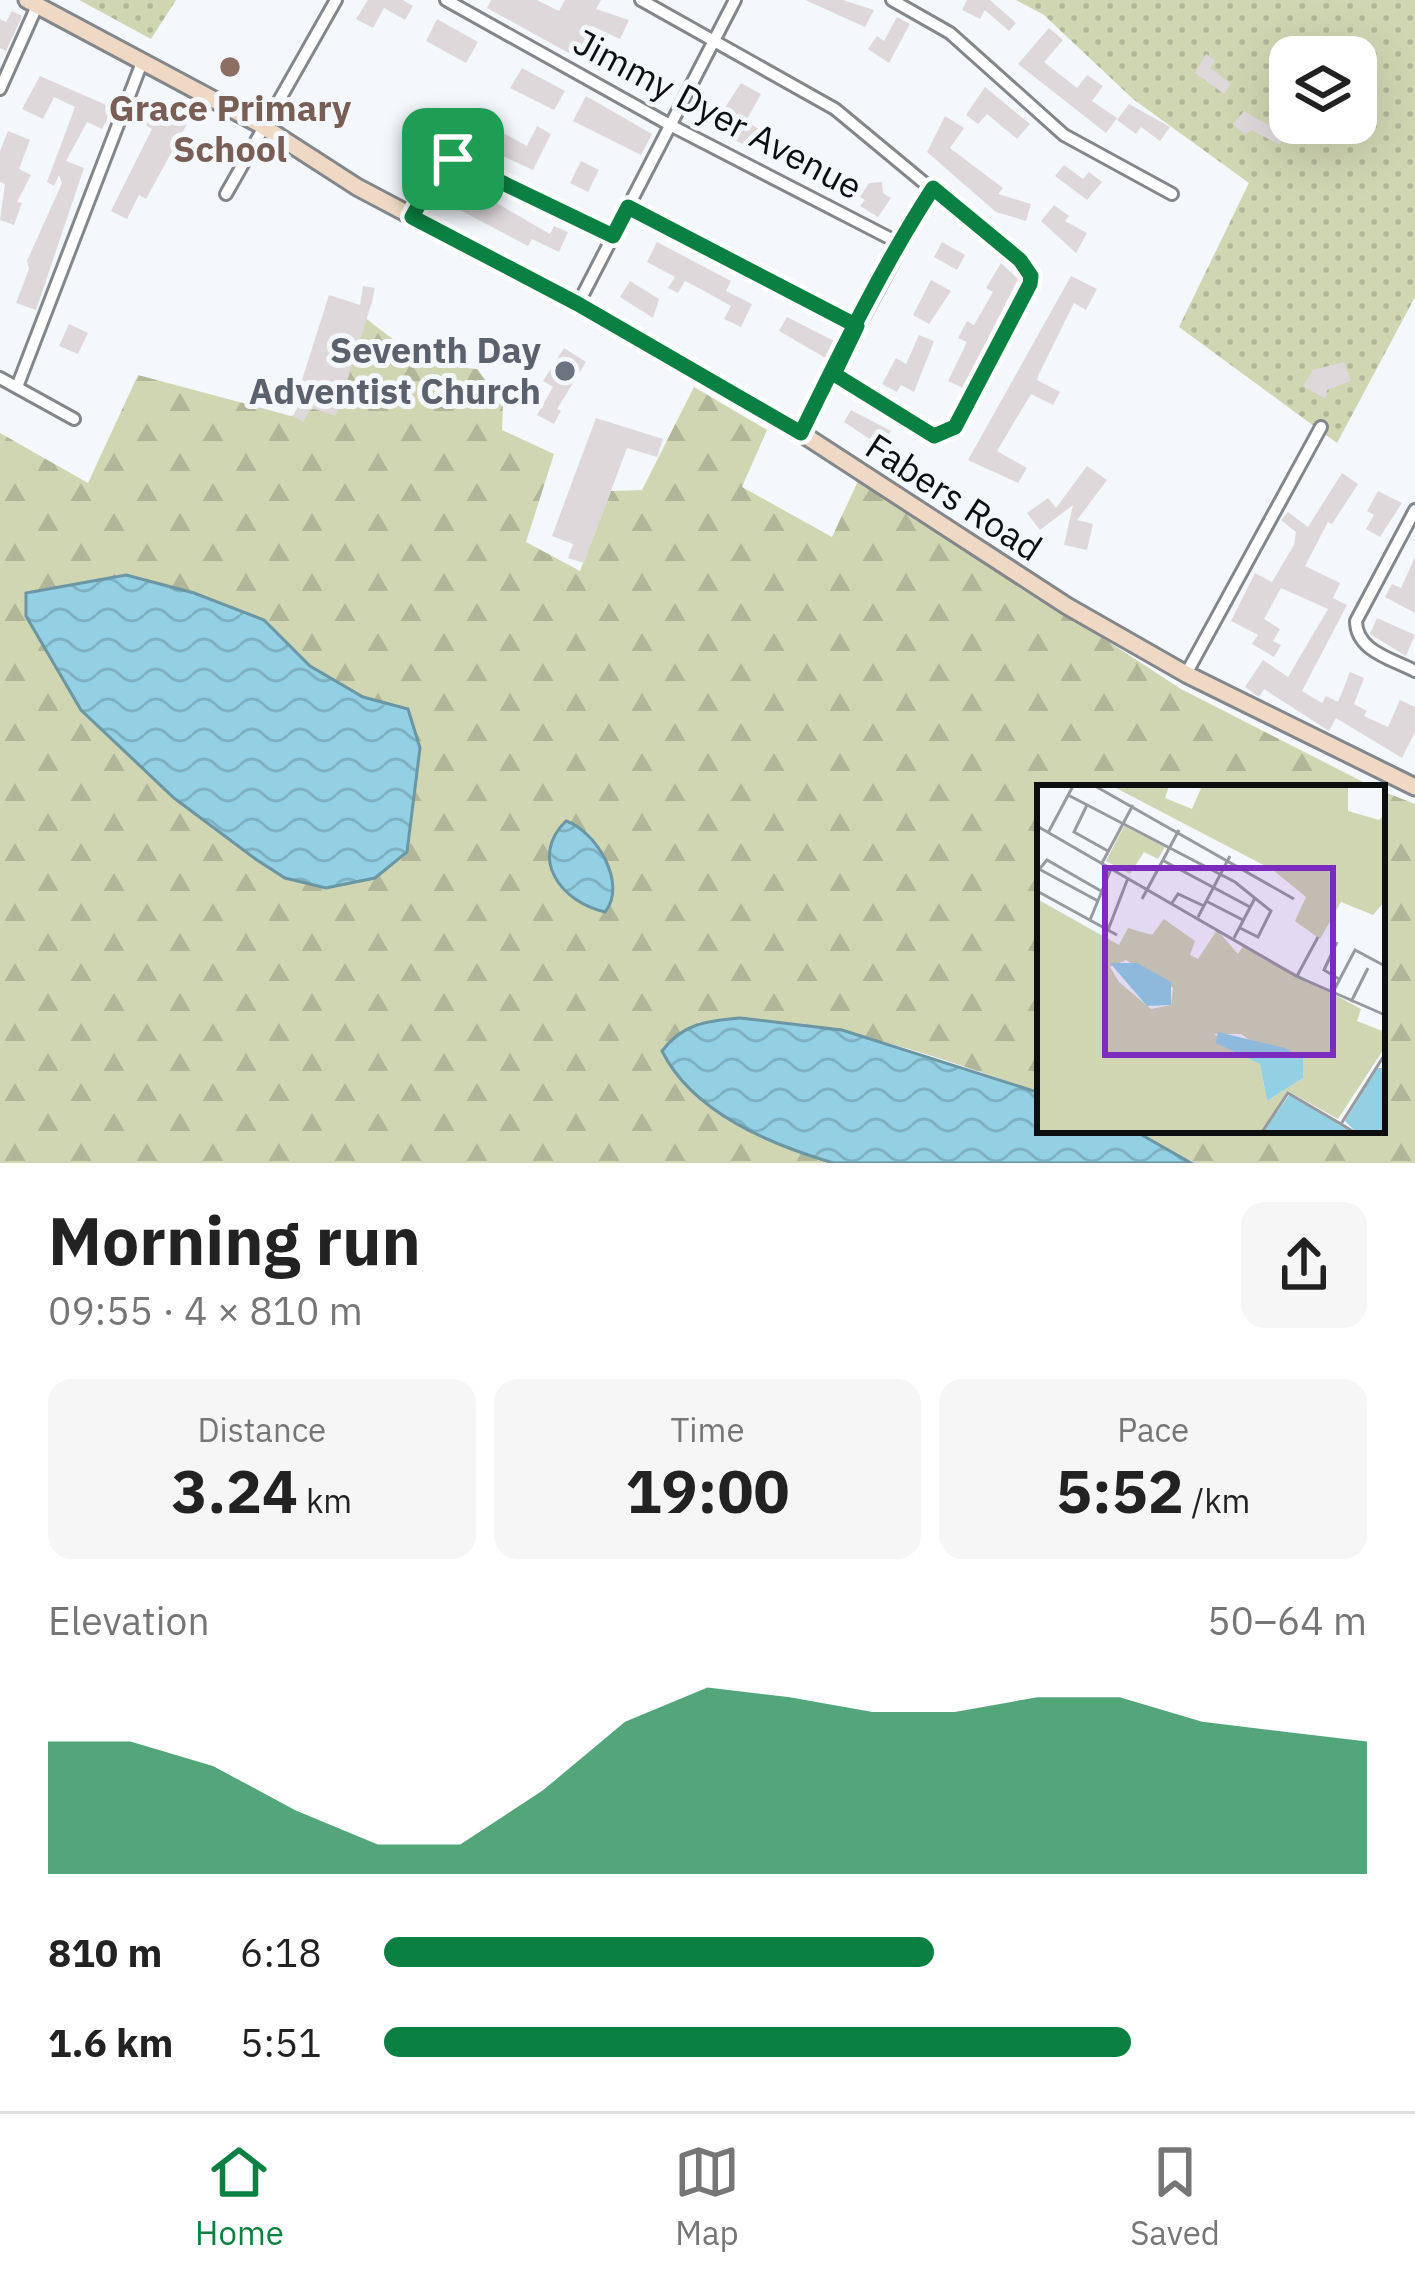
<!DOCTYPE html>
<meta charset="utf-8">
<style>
:root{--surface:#fff;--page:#f6f6f6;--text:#222;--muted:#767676;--line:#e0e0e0;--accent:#0b8043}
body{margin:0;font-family:"IBM Plex Sans",sans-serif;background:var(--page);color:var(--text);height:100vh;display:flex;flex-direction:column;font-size:45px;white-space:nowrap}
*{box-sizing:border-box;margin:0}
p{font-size:39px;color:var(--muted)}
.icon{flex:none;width:66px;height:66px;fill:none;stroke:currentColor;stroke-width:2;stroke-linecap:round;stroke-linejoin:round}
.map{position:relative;height:1163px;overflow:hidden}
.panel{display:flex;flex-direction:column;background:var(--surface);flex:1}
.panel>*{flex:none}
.controls{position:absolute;left:1269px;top:36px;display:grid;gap:24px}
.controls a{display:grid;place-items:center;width:108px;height:108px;border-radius:24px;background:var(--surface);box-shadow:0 12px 48px #0002;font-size:60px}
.pin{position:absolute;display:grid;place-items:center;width:102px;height:102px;color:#fff;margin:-51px;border-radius:24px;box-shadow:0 6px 18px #0006}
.round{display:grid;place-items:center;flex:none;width:126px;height:126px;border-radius:24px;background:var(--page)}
.overview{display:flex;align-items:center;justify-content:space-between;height:204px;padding:0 48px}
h1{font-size:66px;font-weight:800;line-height:90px}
.metrics{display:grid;grid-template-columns:repeat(3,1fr);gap:18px;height:204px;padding:12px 48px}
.metrics div{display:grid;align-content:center;border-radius:24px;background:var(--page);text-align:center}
.metrics b{font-size:60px;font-weight:800}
.metrics small{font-size:33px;font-weight:400}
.metrics p{font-size:33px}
.chart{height:336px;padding:24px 48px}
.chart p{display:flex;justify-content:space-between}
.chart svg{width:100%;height:216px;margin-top:12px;fill:var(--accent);opacity:.7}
ul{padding:0 48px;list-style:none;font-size:39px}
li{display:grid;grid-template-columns:192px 144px 1fr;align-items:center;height:90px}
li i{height:30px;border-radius:15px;background:var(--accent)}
.dock{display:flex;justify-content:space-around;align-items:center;height:168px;border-top:3px solid var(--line);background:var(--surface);font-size:33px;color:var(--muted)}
.dock a{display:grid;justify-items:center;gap:6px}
.dock .active{color:var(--accent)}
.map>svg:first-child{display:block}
.forest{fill:url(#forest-firs);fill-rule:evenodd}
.park{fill:url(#park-dots);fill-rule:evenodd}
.water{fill:url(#water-waves);stroke:#6b96a4;stroke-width:3}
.building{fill:#ded8da}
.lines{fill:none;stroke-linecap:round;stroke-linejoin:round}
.minor-casing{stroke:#83868a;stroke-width:16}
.secondary-casing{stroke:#83868a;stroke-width:21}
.minor{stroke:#fff;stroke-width:10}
.secondary{stroke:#efd9c4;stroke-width:15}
.route-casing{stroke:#fff;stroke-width:24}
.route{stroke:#0b8043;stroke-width:15}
.education-dot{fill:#8d6e63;stroke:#f4f8fc;stroke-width:4.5}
.worship-dot{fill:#6b7280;stroke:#f4f8fc;stroke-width:4.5}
.labels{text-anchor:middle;stroke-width:10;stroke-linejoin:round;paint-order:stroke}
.education-label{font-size:36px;font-weight:bold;fill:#785e54;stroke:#f4f8fc}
.street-label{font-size:36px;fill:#0d0e10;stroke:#f4f8fc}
.worship-label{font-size:36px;font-weight:bold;fill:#5b616d;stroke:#f4f8fc;text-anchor:end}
.inset-road{fill:none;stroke:#989a9e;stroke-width:3}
.view{fill:#7b2cbf;fill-opacity:0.15;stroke:#7b2cbf;stroke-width:6}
.inset-edge{fill:none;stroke:#0d0e10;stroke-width:6}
</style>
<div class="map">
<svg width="1415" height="1163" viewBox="0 0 1415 1163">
<defs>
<pattern id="forest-firs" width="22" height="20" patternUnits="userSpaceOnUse" patternTransform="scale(3)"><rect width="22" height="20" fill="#d0d5b2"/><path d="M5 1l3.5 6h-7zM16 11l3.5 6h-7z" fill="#b1b698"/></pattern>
<pattern id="park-dots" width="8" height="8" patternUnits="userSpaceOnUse" patternTransform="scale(3)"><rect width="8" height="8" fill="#d0d5b2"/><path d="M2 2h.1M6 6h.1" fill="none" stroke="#b1b698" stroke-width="1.8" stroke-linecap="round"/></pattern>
<pattern id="water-waves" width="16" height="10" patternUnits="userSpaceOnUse" patternTransform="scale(3)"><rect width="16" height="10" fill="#93d0e3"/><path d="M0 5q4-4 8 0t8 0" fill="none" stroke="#7eb1c2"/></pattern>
</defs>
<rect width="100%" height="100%" fill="#f4f8fc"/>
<!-- forest -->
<g class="forest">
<path d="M364,317L425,364L477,369L503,404L502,430L554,454L526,542L580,571L611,491L642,490L694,387L767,430L742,487L832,537L859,479L1181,689L1375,788H1040V1093C932,1055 814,1011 698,1022L797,1152L833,1163H0V433L88,483L138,375L291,416L328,404ZM126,575L194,593L263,620L310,666L363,697L420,748L406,852L285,878L174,798L81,710L26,616Z"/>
<polygon points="1382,791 1415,804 1415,1163 1191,1163 1133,1130 1382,1130"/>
</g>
<!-- park -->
<g class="park">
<polygon points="79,0 176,0 151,39"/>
<path d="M1016,0H1415V297L1337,443L1179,327L1249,183L1133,99L1044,15ZM1290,57H1356V123H1290Z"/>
</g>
<!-- water -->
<g class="water">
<polygon points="126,575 194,593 264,620 310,666 363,697 408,709 420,748 407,852 375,878 326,888 285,878 257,860 174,798 81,710 26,616 26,593"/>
<path d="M566,821C596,831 628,884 605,912C561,902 528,858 566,821Z"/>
<path d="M740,1018L842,1030L1040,1093V1130H1133L1191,1163H833C770,1144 693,1113 662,1051C683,1023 707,1021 740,1018Z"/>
</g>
<!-- building -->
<g class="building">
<polygon points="368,0 403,0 413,6 405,20 384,8 373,28 356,19"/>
<polygon points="491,0 537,0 559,11 565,0 601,0 596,9 629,20 620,39 592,26 576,57 487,8"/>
<polygon points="805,0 843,0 874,10 865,27"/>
<polygon points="967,0 990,0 1016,23 1009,31 985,10 980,19 962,10"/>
<polygon points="12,11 22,16 6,51 0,48 0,19 6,22"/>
<polygon points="897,17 910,24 889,63 868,49 877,36 884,41"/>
<polygon points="437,19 478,42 466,63 426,41"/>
<polygon points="1049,28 1063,40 1044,62 1077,88 1087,75 1103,86 1092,101 1117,118 1106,133 1018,64"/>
<polygon points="1206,54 1215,60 1211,68 1231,84 1224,94 1195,73"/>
<polygon points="522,68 565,91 554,110 510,88"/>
<polygon points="40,76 113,108 102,129 87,122 66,161 84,168 36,310 16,303 29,269 27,261 62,183 59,175 54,186 47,182 75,107 54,97 43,119 22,109"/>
<polygon points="741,83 761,94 746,121 762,131 751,148 711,129"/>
<polygon points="985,87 1030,124 1017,139 987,114 978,124 966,115"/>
<polygon points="586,96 652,134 641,155 573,121"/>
<polygon points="1129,104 1170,127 1160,141 1141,127 1136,134 1117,120"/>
<polygon points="157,105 187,124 146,199 139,195 127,219 111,211 152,129 144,124"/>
<polygon points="1280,106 1290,111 1280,145 1251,130 1246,135 1233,124 1244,111 1270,126"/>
<polygon points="945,116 964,128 950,148 1003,188 998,194 1031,204 1026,221 996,212 927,152"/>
<polygon points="537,126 551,134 533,170 485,148 496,129 527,146"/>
<polygon points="8,131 30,140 19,169 31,175 17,202 22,203 14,225 0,220 5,184 0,182 0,151"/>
<polygon points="581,161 599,170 588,192 570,183"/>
<polygon points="1064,165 1083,179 1089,172 1102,182 1087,200 1055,176"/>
<polygon points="882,182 883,193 891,198 878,217 860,206 865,200 860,197 869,183"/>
<polygon points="469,187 550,234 554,226 568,232 559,252 532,239 528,246 456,208"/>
<polygon points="1054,205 1069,216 1065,221 1087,233 1076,253 1041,221"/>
<polygon points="657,242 731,281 726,291 752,304 741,327 724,319 731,306 708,293 685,281 678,293 668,288 675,277 647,262"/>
<polygon points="942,242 965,255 957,270 934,257"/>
<polygon points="1001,263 1018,279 963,388 948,381 967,342 958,338 967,321 974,325 993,292 986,288"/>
<polygon points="1071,276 1097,289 1086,310 1074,303 1039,374 1037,380 1060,392 1053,405 1031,394 997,451 1027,468 1018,483 968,460"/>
<polygon points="931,280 951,291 929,324 913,315"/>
<polygon points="630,281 659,299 653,318 620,297"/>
<polygon points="363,286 375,288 372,302 336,416 311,408 303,422 293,416 299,404 295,402 329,295 360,305"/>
<polygon points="787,317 838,343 829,360 779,331"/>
<polygon points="69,324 88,333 78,354 59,346"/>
<polygon points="919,335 934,341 914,392 901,385 897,392 882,384 896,358 906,364"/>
<polygon points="564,348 586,362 557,409 561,411 554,424 537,415 553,387 543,381"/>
<polygon points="1344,362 1351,381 1327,390 1326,399 1303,386 1313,370"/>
<polygon points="851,410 891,431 882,447 844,422"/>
<polygon points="596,418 663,439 657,457 627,448 584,563 568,558 573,544 552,536"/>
<polygon points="1087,466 1107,480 1077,520 1093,524 1087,550 1064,545 1073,505 1040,530 1027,513 1048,498 1056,508"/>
<polygon points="1342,473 1358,484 1332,524 1328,522 1305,566 1340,583 1333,598 1347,605 1302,691 1322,703 1326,696 1338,702 1350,672 1364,678 1354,704 1367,711 1364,716 1388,727 1400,700 1415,707 1415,732 1402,758 1336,718 1329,731 1264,689 1259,697 1245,687 1263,660 1288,677 1328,609 1281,588 1264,619 1280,629 1273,641 1281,645 1274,657 1252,644 1258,635 1231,621 1255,573 1272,582 1294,545 1296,532 1281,520 1288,512 1308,527"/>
<polygon points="1378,491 1402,503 1380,537 1366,529 1374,515 1367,511"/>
<polygon points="1415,557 1415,613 1385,597 1392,584 1401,588"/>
<polygon points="1377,618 1415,635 1406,656 1370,634"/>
</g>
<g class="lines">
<!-- minor casing -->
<g class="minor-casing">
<g id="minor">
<polyline points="446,0 670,125 901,244"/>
<polyline points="641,0 835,109 1028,269 1028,292 950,432 924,433 834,374"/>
<polyline points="892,0 950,33 1064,135 1172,194"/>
<polyline points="0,89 37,6"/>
<polyline points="226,194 336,0"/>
<polyline points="627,207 857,326"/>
<polyline points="412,217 440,166 453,159 613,236"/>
<polyline points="578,304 735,0"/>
<polyline points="0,378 74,419"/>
<polyline points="17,387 141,65"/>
<polyline points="801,433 933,188"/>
<path d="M1415,510L1356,621C1356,651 1392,659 1415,671"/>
<polyline points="1186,674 1321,427"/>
</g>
</g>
<!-- secondary casing -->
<g class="secondary-casing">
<polyline id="secondary" points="27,0 261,125 357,187 578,304 801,433 1067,606 1186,674 1415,787"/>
</g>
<!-- minor -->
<use href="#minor" class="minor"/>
<!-- secondary -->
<use href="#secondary" class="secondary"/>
</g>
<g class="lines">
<!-- route casing -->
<g class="route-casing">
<path id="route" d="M453,159L440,166L412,217L578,304L801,433C841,351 883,265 933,188L1020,260L1031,276L1030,284L955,427L934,436L834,374L857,326L628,207L613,236L453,159"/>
</g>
<!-- route -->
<use href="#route" class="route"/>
</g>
<!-- markers -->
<circle class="education-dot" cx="230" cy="67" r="12"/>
<circle class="worship-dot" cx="565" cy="371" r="12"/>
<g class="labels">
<!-- education labels -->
<g class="education-label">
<text x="230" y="121">Grace Primary<tspan x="230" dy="41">School</tspan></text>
</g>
<!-- street labels -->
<g class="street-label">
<text transform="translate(718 114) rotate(28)" y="13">Jimmy Dyer Avenue</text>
<text transform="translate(954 497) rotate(33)" y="13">Fabers Road</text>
</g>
<!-- worship labels -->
<g class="worship-label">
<text x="541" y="363">Seventh Day<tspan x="541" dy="41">Adventist Church</tspan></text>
</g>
</g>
<!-- overview -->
<g transform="translate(1037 785)">
<rect width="348" height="348" fill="#f4f8fc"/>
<path d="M0,114L82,160L91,143L115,150L127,134L158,156L153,170L161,174L180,145L201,169L207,160L324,224L320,236L348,247V262L301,334L251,306L224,347H0ZM89,175L136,203L134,220L114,224L82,197L73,182ZM177,249H204L266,293L230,316L223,279Z" fill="#d0d5b2" fill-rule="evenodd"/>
<path d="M132,1L128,13L155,24L165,1H311V26L342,35L348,29V116L336,130L304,117L283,154L258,136L269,112L236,85L77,2ZM87,41L128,62L121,74L107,67L93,89L69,76Z" fill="#d0d5b2"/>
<path d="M73,178H100L134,197V220L110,221ZM181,247L248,263L266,273V293L230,316L223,279L179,258ZM340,283H348V347H319L308,336ZM253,309L315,347H226Z" fill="#93d0e3"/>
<path class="inset-road" d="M58,1L257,114M31,10L198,97L234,126L221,152L203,143M50,20L37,47L71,66M0,41L259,191L348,230M11,48L36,1M127,76L213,122M65,78L96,20M2,84L61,116M0,87L10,75L64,106M0,106L80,150M105,114L142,45M169,116L206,135M135,118L141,109L167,121M161,132L193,71M53,135L74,84M71,145L91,93M197,153L218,113M300,157L287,185L302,194M260,191L281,152M295,209L318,165L348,181M314,217L331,183M225,347L251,308L304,339M317,347L304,339L348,269"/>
<path class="view" d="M68,83H296V270H68Z"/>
<rect width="348" height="348" class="inset-edge"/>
</g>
</svg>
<div class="controls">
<a><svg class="icon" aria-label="layers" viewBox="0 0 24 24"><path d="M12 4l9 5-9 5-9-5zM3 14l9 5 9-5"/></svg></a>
</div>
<div class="pin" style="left:453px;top:159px;background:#1e9e55"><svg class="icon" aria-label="arrive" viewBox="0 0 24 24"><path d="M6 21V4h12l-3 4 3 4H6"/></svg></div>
</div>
<section class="panel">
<div class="overview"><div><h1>Morning run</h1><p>09:55 · 4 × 810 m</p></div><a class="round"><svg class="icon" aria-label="share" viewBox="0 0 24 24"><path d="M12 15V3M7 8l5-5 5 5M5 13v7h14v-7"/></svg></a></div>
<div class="metrics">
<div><p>Distance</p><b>3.24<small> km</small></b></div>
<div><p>Time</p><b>19:00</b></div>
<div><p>Pace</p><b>5:52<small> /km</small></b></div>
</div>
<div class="chart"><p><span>Elevation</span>50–64 m</p>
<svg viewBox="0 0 160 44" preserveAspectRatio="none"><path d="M0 44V17L10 17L20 22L30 31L40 38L50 38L60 27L70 13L80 6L90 8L100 11L110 11L120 8L130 8L140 13L150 15L160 17V44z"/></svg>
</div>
<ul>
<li><b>810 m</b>6:18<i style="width:56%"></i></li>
<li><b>1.6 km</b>5:51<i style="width:76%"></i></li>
</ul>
</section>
<nav class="dock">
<a class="active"><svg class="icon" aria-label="home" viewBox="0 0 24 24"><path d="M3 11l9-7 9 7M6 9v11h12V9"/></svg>Home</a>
<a><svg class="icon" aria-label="map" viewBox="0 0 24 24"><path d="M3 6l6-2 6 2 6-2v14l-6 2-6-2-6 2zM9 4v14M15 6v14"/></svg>Map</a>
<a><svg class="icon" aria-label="saved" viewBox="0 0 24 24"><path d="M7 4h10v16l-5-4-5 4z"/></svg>Saved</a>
</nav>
